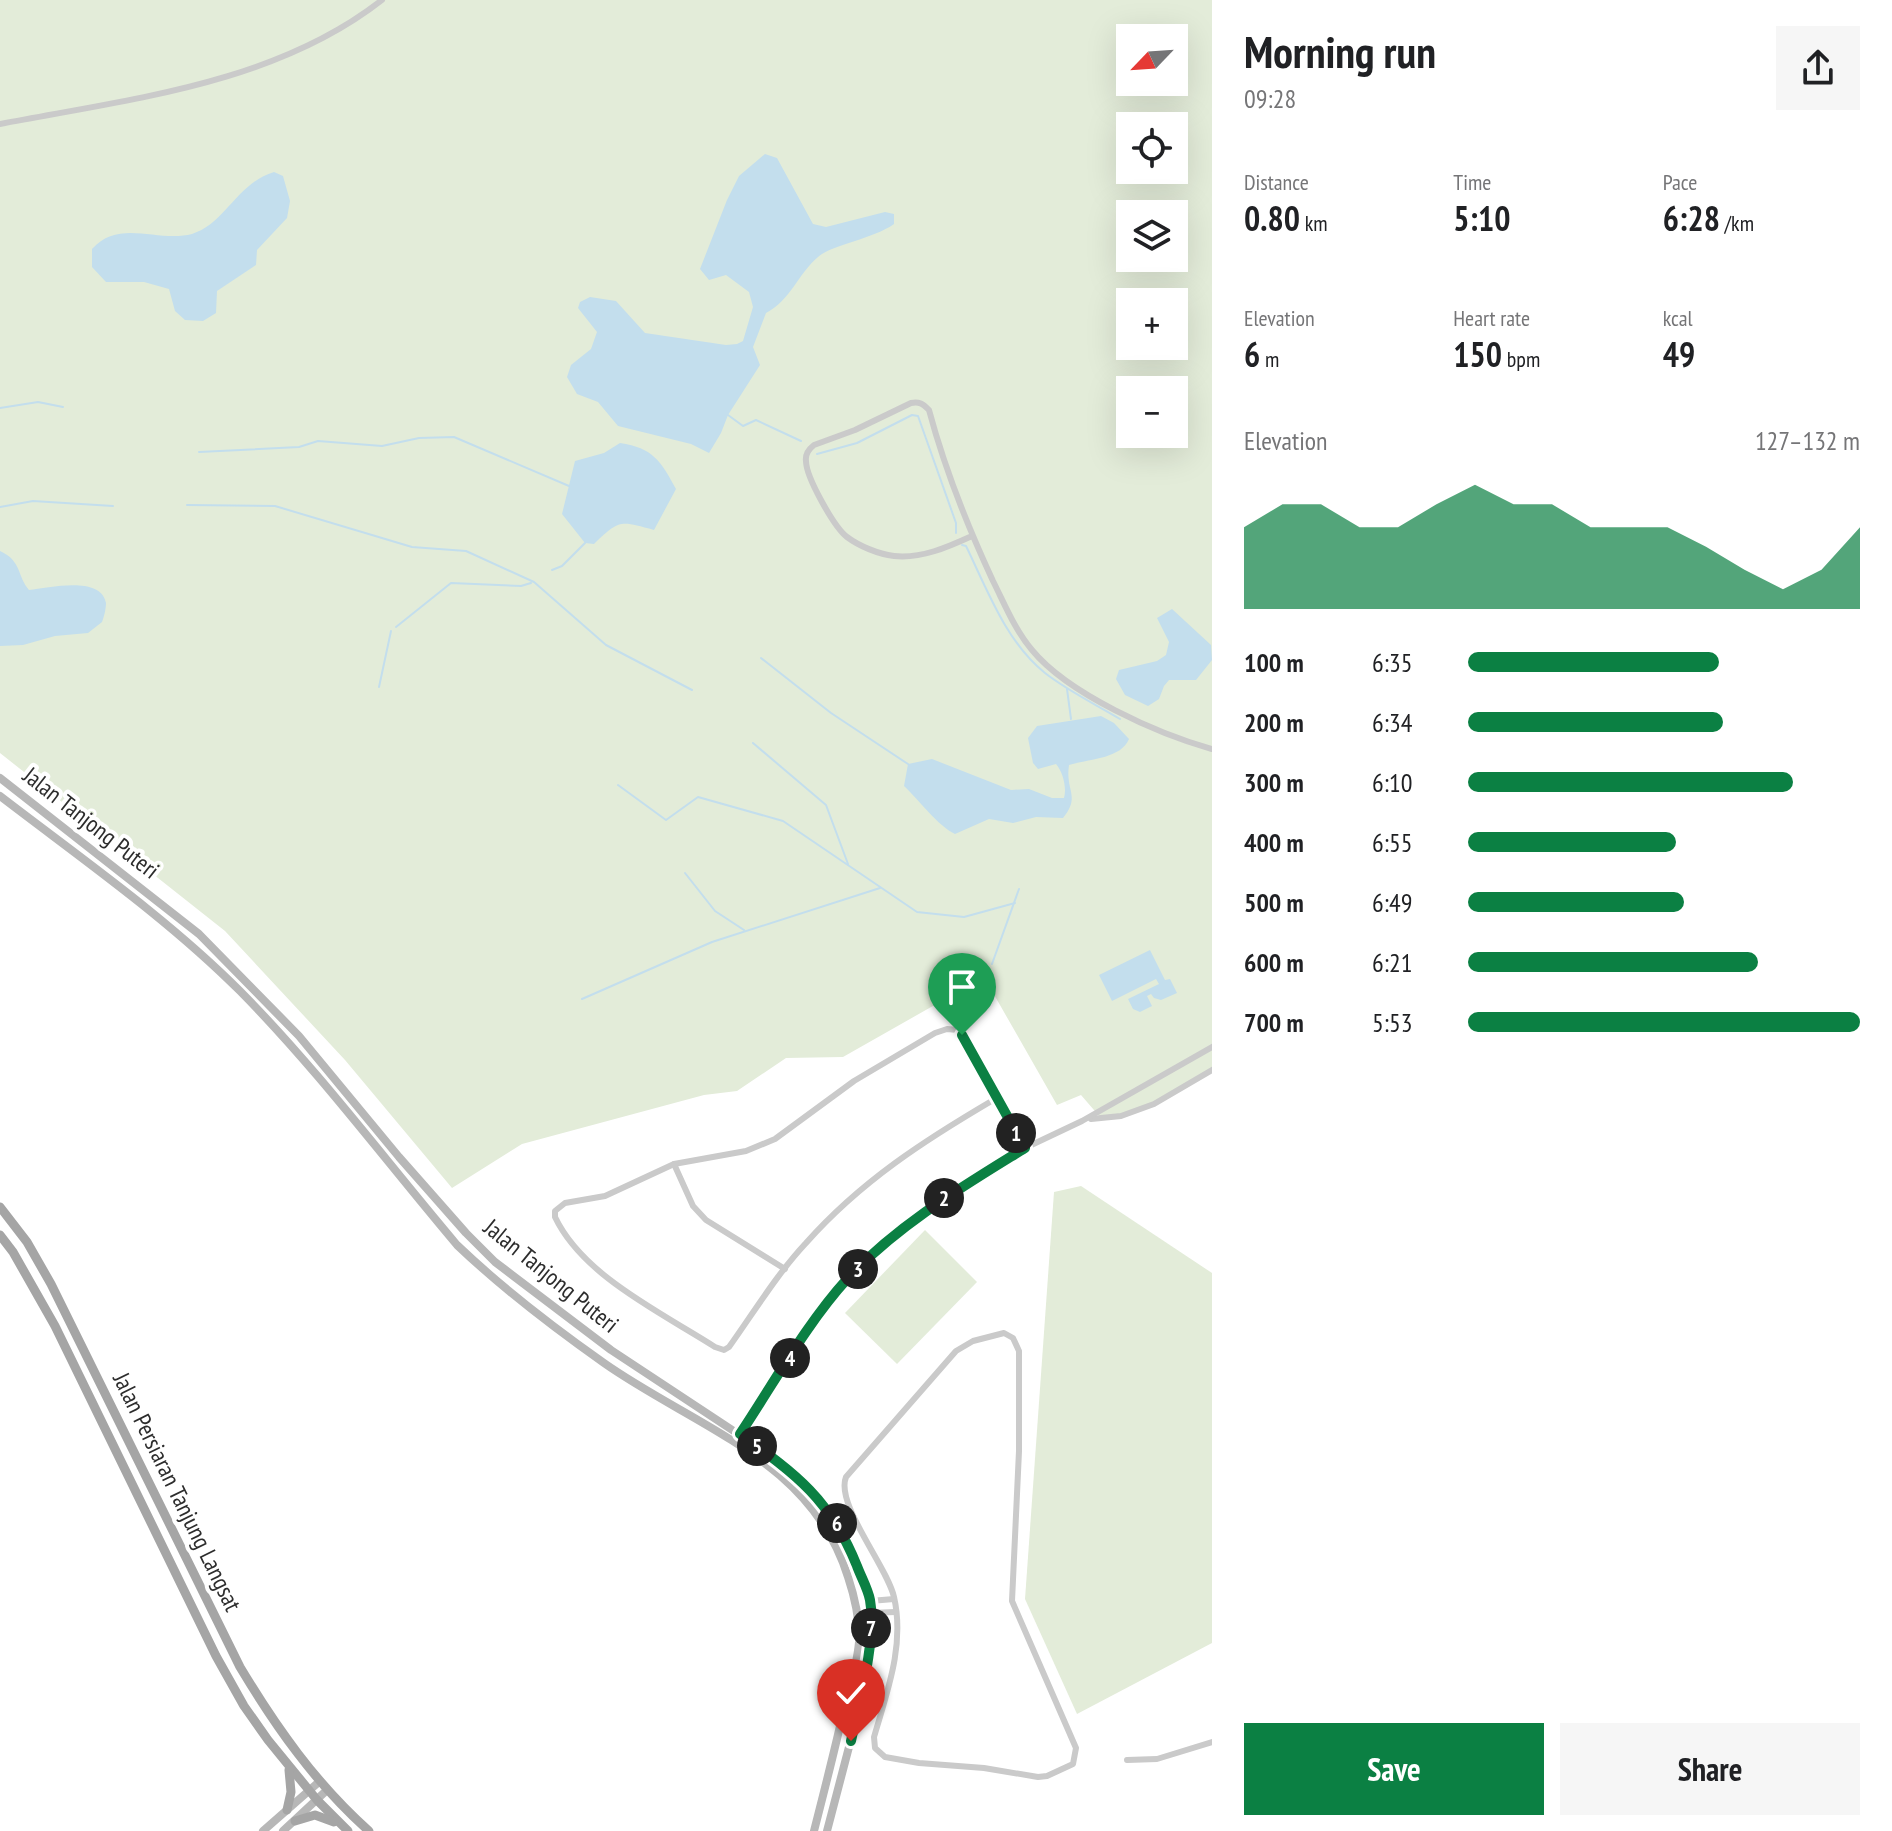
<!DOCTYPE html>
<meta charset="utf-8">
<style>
:root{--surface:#fff;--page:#f6f6f6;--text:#202124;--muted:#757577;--accent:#0b8043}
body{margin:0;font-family:"PT Sans Narrow",sans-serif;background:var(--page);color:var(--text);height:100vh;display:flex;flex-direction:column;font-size:30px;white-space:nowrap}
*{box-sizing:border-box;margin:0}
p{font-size:26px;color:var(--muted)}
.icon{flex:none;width:44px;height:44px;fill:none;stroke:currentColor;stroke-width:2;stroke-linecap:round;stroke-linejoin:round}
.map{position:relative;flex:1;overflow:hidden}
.sheet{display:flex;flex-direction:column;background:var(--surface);width:680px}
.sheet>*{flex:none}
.needle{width:52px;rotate:245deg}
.controls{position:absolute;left:1116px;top:24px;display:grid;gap:16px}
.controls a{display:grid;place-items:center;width:72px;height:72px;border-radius:0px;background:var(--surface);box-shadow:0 8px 32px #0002;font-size:40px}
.pin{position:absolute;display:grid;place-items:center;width:68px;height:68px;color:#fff;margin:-82px -34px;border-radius:50% 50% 50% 0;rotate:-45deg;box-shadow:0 0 8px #0007}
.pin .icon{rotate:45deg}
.km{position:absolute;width:40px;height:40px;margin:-20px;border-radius:50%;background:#222;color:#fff;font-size:22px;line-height:40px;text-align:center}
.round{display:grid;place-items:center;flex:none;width:84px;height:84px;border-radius:0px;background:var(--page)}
.summary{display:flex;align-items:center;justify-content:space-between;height:136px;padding:0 32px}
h1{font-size:44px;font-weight:700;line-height:60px}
.metrics{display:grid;grid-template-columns:repeat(3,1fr);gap:12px;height:136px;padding:8px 32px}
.metrics div{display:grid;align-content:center}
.metrics b{font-size:34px;font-weight:700}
.metrics small{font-size:22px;font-weight:400}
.metrics p{font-size:22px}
.chart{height:224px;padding:16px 32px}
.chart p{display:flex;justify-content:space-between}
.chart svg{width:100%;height:144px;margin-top:8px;fill:var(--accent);opacity:.7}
.primary-button{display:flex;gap:16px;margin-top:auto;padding:16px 32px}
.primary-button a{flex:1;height:92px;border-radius:0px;background:var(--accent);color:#fff;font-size:32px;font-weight:700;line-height:92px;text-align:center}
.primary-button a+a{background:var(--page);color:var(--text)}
ul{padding:0 32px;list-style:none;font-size:26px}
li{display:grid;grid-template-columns:128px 96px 1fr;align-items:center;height:60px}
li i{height:20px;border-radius:10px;background:var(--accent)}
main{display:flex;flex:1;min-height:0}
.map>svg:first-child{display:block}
.green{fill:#e3ecd9;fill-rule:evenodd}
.water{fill:#c3deed}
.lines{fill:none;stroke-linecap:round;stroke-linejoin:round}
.stream{stroke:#c3deed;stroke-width:2}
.street{stroke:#cacaca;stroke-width:6}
.secondary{stroke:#b7b7b7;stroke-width:8}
.primary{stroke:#a5a5a5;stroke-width:9}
.route-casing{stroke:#fff;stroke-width:16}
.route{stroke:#0b8043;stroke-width:10}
.labels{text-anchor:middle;stroke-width:8;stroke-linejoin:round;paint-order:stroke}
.street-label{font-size:24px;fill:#2d2d2d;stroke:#fff}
</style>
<main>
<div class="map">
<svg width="1212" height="1831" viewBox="0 0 1212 1831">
<rect width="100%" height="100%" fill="#fff"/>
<!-- green -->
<g class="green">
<path d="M0,0H1212V1070C1176,1091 1143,1115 1100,1117L1081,1095L1057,1105L984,977L843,1057L786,1058L737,1091L704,1095L522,1144L452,1188L345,1060L225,931L0,753ZM1130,38H1174V82H1130ZM1130,126H1174V170H1130ZM1130,214H1174V258H1130ZM1130,302H1174V346H1130ZM1130,390H1174V434H1130Z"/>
<polygon points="1081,1186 1212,1273 1212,1643 1077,1714 1025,1599 1054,1192"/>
<polygon points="925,1230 977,1282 897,1364 845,1313"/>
</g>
<!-- water -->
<g class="water">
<path d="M765,154L777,158L813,224L826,227L885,212L894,214V224C873,239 831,245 818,257C798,274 790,301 766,313L753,347L760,365L728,415L721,433L709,453L691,444L618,426L598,402L577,394L567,377L571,365L591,349L597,332L578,308L580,302L590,297L616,301L645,333L726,345L737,344L743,341L753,307L749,292L726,275L709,280L700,269L727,200L739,176Z"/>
<path d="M274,172L283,176L290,201L287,218L257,250L256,265L217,291L216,313L203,321L185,320L175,311L169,289L144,282H106L92,267V249C119,218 158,243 192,234C225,224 237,183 274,172Z"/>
<path d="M620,443C653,448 661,461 676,489L654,530C620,521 620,519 594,544L585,543L562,514L575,461L604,453Z"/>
<path d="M0,551C22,561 17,576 29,590C49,588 101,575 106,603C106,609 104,617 102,622L88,633L55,636L23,645L0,646Z"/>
<polygon points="1172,609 1211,645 1212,660 1196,680 1169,680 1164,686 1159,699 1148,706 1125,695 1116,679 1119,670 1157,661 1166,655 1169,642 1157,618"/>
<path d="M1101,716L1114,723L1129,739C1121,759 1088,759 1069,765C1065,791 1081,796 1063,818L1036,817L1013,823L989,819L955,834C938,826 919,800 904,786L908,764L932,759L1011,790L1029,789L1052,798H1064C1067,788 1063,772 1056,764L1038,769L1033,763L1028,738L1037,726Z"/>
<polygon points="1150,950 1165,980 1170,979 1177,993 1161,1000 1154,998 1151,994 1147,996 1152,1006 1140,1012 1133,1009 1128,999 1159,984 1156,979 1112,1001 1099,975"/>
</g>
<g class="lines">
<!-- stream -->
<g class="stream">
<polyline points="0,408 38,402 63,407"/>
<polyline points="728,415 743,426 756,420 801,441"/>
<polyline points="199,452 299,447 318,441 382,446 419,438 454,437 569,486"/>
<polyline points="817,454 857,443 912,415 918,416 956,523 956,533"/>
<polyline points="187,505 275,506 412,547 466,551 534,582 606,645 692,690"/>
<polyline points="0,507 33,501 113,506"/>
<path d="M962,545L966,546C987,589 1006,642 1045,673C1068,691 1095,704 1120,719"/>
<polyline points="552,570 562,566 585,543"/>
<polyline points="396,627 451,583 521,586 531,583"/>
<polyline points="761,658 831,713 908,764"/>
<polyline points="379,687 391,631"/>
<polyline points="1067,689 1071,719"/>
<polyline points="753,743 826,805 848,864"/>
<polyline points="618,785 666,820 698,797 783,821 917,912 964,917 1015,903"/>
<polyline points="685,873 715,911 744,930"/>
<polyline points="992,964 1019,889"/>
<polyline points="582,999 712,942 880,888"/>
</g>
<!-- street -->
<g class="street">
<path d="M0,124C130,99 275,84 382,0"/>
<path d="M972,536C948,547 921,559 894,556C878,554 859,546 847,537C834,527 806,477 806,461C805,454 809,449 814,445L855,430L911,403C919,401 923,404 929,410C945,470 967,525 993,581C1005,605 1015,630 1032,650C1068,694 1158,734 1212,749"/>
<path d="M995,1099C925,1140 861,1181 806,1243C777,1274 754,1312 729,1347L724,1350L715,1347C662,1313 583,1276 555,1217V1211L565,1203L605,1196L674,1164L746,1151L775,1139L854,1081L935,1033L947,1029L958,1030L962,1035L1025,1148"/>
<polyline points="1091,1119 1121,1116 1154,1104 1212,1070"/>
<polyline points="674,1164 693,1206 706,1220 785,1269"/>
<path d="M1004,1333L1013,1338L1019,1351V1451L1012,1601L1076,1748L1073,1764L1047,1776L1038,1777L984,1768L919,1763L885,1757L875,1748L874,1737C887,1692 905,1645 894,1597C887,1566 835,1504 846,1477L956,1351L973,1341Z"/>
<polyline points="737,1438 811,1328 846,1280 926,1210 1025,1148 1082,1121 1212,1047"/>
<polyline points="870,1601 894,1599"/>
<polyline points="871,1613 895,1612"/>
<polyline points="1127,1760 1157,1759 1212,1742"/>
</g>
<!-- secondary -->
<g class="secondary">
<polyline points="0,778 199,934 299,1036 399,1157 466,1233 495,1262 611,1350 770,1455 803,1481 821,1499 834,1517 852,1554 868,1593 871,1613 871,1634 855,1724 827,1831"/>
<path d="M0,796C82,859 167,918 240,991C318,1070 385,1160 457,1245C502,1288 553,1327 604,1363C695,1427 812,1460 848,1577C855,1598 860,1619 859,1642C857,1666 849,1690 843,1713C834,1753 824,1792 814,1831"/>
<polyline points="263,1831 320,1781"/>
<polyline points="283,1831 327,1790"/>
</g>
<!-- primary -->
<g class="primary">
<path d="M0,1207L27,1242L51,1284L240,1667C276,1727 316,1784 369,1831"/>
<polyline points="0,1235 13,1252 55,1326 216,1656 244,1706 268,1740 317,1800 348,1831"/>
<polyline points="287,1810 291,1792 289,1770"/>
<polyline points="295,1821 315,1815 334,1822"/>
</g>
</g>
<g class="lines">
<!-- route casing -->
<g class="route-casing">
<path id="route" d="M851,1741C859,1703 877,1638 870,1600C868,1589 861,1577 857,1566C830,1499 797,1475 740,1434C774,1383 806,1324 848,1278C899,1224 962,1187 1025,1148L962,1035"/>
</g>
<!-- route -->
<use href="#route" class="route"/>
</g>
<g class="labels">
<!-- street labels -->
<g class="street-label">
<text transform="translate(91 823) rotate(38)" y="8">Jalan Tanjong Puteri</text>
<text transform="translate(551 1276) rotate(39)" y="8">Jalan Tanjong Puteri</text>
<text transform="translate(177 1492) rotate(64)" y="8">Jalan Persiaran Tanjung Langsat</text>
</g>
</g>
</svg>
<div class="controls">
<a><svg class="needle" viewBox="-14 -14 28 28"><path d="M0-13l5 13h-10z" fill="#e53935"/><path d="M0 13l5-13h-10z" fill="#757577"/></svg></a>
<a><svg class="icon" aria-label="locate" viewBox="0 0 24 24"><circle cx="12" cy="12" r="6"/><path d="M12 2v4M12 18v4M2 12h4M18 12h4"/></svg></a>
<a><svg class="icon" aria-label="layers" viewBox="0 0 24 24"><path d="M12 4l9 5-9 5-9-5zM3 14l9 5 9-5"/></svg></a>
<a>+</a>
<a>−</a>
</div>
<div class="pin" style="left:962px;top:1035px;background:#1e9e55"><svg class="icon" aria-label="arrive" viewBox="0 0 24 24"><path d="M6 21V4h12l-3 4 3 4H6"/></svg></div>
<div class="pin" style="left:851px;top:1741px;background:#d93025"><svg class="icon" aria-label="check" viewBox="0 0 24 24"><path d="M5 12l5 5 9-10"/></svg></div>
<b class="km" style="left:1016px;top:1133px">1</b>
<b class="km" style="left:944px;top:1198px">2</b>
<b class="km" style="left:858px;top:1269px">3</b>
<b class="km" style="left:790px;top:1358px">4</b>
<b class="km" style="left:757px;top:1446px">5</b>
<b class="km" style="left:837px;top:1523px">6</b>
<b class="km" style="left:871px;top:1628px">7</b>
</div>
<section class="sheet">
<div class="summary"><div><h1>Morning run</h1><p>09:28</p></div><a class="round"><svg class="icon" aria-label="share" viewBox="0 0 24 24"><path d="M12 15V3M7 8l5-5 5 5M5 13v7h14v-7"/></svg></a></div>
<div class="metrics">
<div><p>Distance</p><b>0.80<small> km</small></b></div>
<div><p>Time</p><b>5:10</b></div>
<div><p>Pace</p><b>6:28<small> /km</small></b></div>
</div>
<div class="metrics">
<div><p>Elevation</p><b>6<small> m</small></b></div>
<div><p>Heart rate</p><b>150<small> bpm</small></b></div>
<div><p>kcal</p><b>49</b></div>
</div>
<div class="chart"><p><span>Elevation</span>127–132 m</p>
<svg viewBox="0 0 160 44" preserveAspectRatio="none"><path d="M0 44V19L10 12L20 12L30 19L40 19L50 12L60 6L70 12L80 12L90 19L100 19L110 19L120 25L130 32L140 38L150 32L160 19V44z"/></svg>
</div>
<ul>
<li><b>100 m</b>6:35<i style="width:64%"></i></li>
<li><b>200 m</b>6:34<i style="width:65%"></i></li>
<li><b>300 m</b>6:10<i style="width:83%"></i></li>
<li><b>400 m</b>6:55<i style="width:53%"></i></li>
<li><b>500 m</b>6:49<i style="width:55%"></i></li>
<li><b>600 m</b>6:21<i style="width:74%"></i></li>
<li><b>700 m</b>5:53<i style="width:100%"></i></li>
</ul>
<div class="primary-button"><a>Save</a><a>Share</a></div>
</section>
</main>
